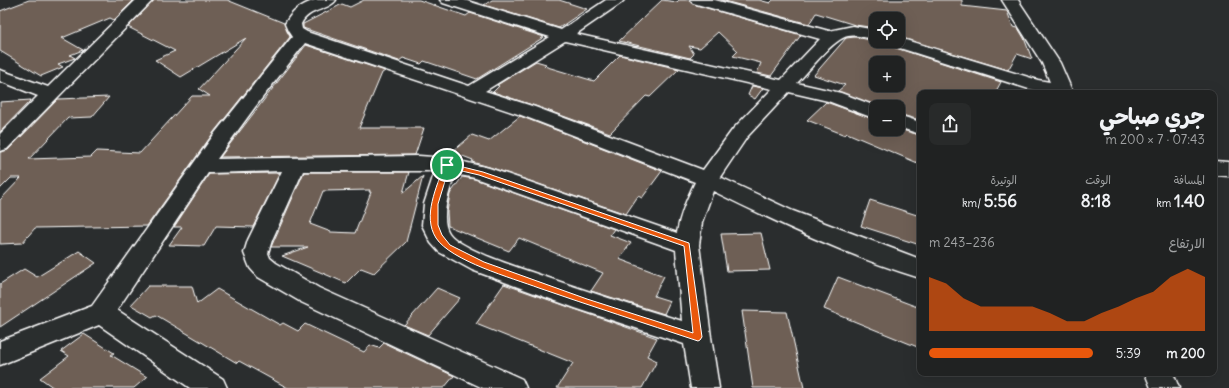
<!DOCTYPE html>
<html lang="ar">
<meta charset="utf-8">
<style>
:root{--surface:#202222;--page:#282a2a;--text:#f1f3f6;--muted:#a2a4a5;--line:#3d3f40;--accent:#ea580c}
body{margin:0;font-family:Delius,"Playpen Sans Arabic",sans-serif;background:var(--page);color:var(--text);direction:rtl;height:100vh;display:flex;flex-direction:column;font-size:15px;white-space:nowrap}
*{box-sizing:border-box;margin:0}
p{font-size:13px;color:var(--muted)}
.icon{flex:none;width:22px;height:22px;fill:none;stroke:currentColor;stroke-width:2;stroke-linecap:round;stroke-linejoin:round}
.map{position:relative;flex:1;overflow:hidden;direction:ltr}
.drawer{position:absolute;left:917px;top:90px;width:300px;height:286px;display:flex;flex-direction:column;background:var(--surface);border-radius:8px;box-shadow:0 4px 16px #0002,0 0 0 1px var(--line);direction:rtl}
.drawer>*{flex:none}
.controls{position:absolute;left:869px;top:12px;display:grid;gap:8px}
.controls a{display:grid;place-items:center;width:36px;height:36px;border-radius:8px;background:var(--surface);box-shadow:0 4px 16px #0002,0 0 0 1px var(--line);font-size:20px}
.pin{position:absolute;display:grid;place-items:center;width:34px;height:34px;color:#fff;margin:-17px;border:2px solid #fff;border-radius:50%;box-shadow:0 1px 4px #0007}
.round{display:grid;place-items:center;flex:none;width:42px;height:42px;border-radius:8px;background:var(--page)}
.summary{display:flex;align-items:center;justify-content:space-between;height:68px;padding:0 12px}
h1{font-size:22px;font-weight:700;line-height:30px}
.metrics{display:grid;grid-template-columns:repeat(3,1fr);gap:6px;height:68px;padding:4px 12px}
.metrics div{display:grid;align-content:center}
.metrics b{font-size:17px;font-weight:700}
.metrics small{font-size:11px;font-weight:400}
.metrics p{font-size:11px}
.chart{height:112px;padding:8px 12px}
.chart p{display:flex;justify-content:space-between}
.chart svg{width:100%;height:72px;margin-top:4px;fill:var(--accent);opacity:.7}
ul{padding:0 12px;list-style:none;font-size:13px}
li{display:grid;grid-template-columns:64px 48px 1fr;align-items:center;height:30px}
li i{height:10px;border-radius:5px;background:var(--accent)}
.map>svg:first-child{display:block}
.building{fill:#6e5f54;stroke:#fff;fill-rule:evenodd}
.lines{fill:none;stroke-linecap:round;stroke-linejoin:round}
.minor-casing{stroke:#fff;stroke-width:3}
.minor{fill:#2a2d2e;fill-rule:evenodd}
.route{fill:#ea580c;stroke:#fff;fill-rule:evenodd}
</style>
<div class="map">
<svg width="1229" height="388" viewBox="0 0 1229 388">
<rect width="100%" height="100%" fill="#2a2d2e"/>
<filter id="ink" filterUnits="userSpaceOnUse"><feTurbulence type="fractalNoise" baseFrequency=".025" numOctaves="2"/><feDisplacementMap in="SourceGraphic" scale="8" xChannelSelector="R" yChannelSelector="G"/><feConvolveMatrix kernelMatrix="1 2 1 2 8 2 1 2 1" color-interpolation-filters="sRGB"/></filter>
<g filter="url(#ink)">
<!-- building -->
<g class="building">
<polygon points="29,0 134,0 114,20 110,18 62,38 83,50 70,55 75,58 58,64 63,67 41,76 0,51 0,11"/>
<polygon points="154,0 227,0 284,23 290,37 214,132 147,226 35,228 22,243 0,244 0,200 21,178 11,178 0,189 0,152 8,150 58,99 109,97 92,117 68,118 29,159 91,157 97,151 140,153 192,96 210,96 199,89 246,38 181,77 155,60 175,51 128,27"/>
<polygon points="364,0 419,0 466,16 470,13 544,37 477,79 424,61 421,64 403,58 399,61 303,28 303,24 342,4 350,7"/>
<polygon points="492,0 559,0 587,9 559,28 484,5"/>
<polygon points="662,0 677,2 679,0 688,0 693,4 801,35 771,76 757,73 761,63 733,56 738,51 718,32 700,48 689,46 694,54 690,58 619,41"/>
<polygon points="721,0 759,0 770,3 773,0 962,0 962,6 1007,11 1013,27 1018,28 1024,38 1032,59 1017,54 1008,70 898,37 898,19 876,19 876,28 855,25 816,13 809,24"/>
<path d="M855,37L876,41H884L887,45L1001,82L995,93H920V120L898,114V107H879L838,91L845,85L814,75L846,38ZM876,63H898V85H876Z"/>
<polygon points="306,45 385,71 382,73 359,128 424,128 415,155 220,157"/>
<polygon points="620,55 679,69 650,97 646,96 610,133 535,106 493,92 499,86 497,85 536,61 546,64 544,66 594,81"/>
<polygon points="752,86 763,88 755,99 748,95"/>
<polygon points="31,100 0,132 0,102"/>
<polygon points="826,102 876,120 876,129 898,129 920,135 920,164 847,133 845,135 807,120"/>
<polygon points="520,116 662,171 642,198 638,196 626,214 489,167 472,162 473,160 452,152 472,135 489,141"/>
<path d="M304,172H409L403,193L423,176L406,242L374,273L361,268L346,283L282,256L308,247H271ZM370,190L369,192H371L355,233L331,232L310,224L323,191Z"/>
<polygon points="280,173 253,227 216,226 204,246 169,245 182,227 174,227 209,174"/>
<polygon points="462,177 475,179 614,229 610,235 631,243 619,259 664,276 654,296 670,301 664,314 591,291 603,273 519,238 509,251 448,226 447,212 450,194"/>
<polygon points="870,200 920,216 920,245 861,226"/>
<polygon points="761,233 770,270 727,271 721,234"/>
<polygon points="79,251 96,263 0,327 0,284 24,269 37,277"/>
<polygon points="838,277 920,308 920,348 824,309"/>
<polygon points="504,284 657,338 647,356 657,361 642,388 557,388 573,363 476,324"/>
<polygon points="148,286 192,286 197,304 217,289 280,325 283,323 298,331 305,324 364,352 370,345 379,348 384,343 454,376 444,388 288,388 239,361 237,363 156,315 152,317 131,305"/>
<polygon points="437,288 460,298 428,335 404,325"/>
<polygon points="742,311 787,312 804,388 753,388"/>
<polygon points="84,334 114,353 111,355 147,377 134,388 54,388 40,378 69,356 61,351"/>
</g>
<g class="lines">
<!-- minor casing -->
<g class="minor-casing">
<g id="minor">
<polygon points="136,0 153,0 7,149 0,151 0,134 38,96 0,81 0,70 48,87"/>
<path d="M315,0H336C328,11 309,8 301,24L302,29L307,32L469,86L550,37L443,3L440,0H464L561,30L606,0H624L621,3L576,34L781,80L820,39L693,3L690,0H715L829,31L853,26L876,30V40C867,38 857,34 848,36C834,38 808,72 797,83L841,93L878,107H876V119L828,101L789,92L747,137L720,177L793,211L920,259V278C848,256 780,224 713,191L702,222L699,245L711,337L719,388H691L684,344L575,308L472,270L439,252L431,243L422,225L424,204L435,171H303L272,240L268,253L270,258L276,263L319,288L522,379L526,388H483L301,302L258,277L250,268L244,253L248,240L282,171L208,173L117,310L223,379L227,388H190L99,325L0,365V341L92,306L215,133L292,37L288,31L285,24C292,11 301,5 315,0ZM565,41L772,89L733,129L703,170L535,107L485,91ZM305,43L521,115L695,182C687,199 680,214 677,233L489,168L447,158L419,156L217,159L255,107ZM455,174L475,178L676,250L682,321C632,306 583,290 534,273C514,266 460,249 449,233C439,218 450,189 455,174Z"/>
<polygon points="1002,0 1018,0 1060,63 1073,93 1049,93 1029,89 887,44 885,41 898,41 899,38 1038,80 1050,82 1042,63"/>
<polygon points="898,115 920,122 920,134 898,127"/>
<polygon points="1214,161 1229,162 1229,176 1214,175"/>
<polygon points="1145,373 1173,373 1179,388 1151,388"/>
</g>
</g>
<!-- minor -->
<use href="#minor" class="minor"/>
</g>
</g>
<!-- route -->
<path class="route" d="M447,163L483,172L689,243L702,337L700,340L698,341C644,323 591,306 539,288C512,278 451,261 436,238C422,216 437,187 444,165ZM449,168L479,175L684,246L693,333L587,299L484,262L450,245L442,235L438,225V204Z"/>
</svg>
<div class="controls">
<a><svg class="icon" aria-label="locate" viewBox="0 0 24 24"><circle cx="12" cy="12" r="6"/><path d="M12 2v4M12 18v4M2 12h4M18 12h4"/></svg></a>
<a>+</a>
<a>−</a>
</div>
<div class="pin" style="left:447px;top:165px;background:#1e9e55"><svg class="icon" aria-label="arrive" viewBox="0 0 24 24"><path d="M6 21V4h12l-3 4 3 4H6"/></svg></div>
<section class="drawer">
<div class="summary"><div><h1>جري صباحي</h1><p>07:43 · 7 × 200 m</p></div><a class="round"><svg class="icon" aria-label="share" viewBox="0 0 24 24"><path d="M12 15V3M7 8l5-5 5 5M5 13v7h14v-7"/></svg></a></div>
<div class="metrics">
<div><p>المسافة</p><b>1.40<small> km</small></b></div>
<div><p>الوقت</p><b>8:18</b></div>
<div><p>الوتيرة</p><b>5:56<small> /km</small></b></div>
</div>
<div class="chart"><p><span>الارتفاع</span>236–243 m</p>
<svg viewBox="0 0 160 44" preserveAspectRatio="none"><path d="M0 44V11L10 15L20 24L30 29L40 29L50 29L60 29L70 33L80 38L90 38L100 33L110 29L120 24L130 20L140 11L150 6L160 11V44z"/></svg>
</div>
<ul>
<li><b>200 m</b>5:39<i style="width:100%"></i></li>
</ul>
</section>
</div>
